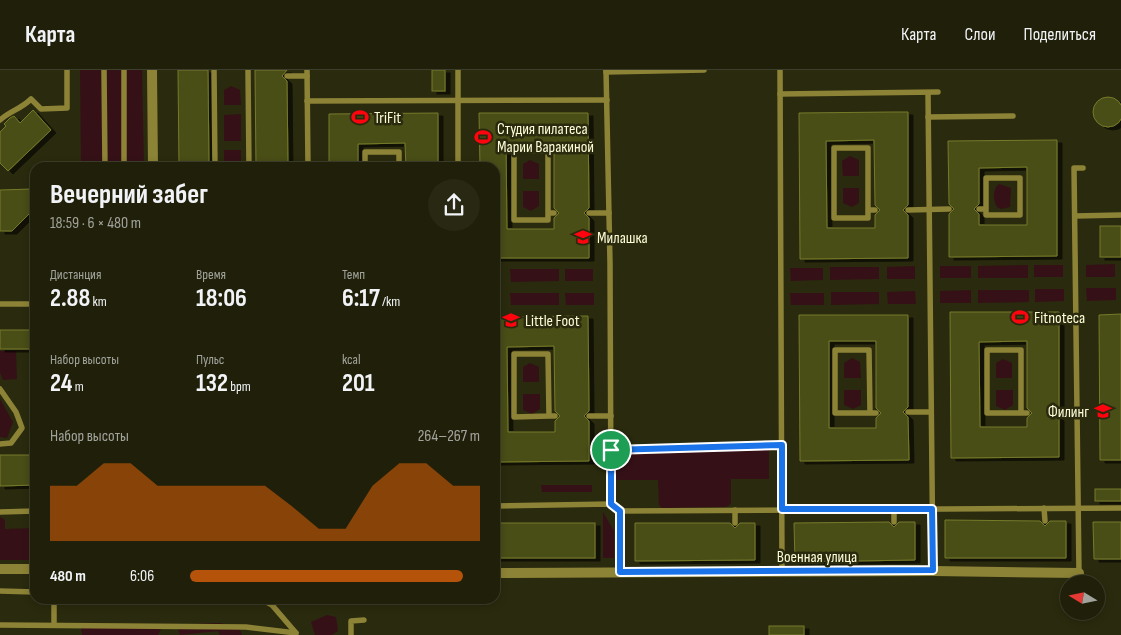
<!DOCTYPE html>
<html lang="ru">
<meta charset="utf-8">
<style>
:root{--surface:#20200a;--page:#282813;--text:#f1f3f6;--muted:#a2a39c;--line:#3d3e2b;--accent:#b45309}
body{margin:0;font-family:"Sofia Sans Condensed",sans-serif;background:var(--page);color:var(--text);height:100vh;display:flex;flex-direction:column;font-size:19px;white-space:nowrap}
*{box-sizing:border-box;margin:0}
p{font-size:16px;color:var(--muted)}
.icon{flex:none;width:28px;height:28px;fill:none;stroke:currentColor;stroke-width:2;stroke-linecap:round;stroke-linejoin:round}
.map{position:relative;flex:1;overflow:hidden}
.details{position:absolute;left:30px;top:92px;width:470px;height:442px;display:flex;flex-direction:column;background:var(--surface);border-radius:15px;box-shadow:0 2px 8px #0003,0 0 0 1px var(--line)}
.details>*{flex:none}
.needle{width:32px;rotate:280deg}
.tools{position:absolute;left:1060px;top:505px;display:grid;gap:10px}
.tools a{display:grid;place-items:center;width:45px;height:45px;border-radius:50%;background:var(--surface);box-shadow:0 2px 8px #0003,0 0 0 1px var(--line);font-size:25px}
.pin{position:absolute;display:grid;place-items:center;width:42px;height:42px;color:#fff;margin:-21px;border:2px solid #fff;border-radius:50%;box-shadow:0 1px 5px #0007}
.round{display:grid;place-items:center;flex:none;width:52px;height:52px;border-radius:26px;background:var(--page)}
.head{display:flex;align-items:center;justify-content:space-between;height:85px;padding:0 20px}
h1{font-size:28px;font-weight:700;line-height:38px}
.figures{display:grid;grid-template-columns:repeat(3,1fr);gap:8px;height:85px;padding:5px 20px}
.figures div{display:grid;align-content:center}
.figures b{font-size:25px;font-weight:700}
.figures small{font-size:14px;font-weight:400}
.figures p{font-size:14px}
.chart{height:140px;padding:10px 20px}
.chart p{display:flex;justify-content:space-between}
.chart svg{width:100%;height:90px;margin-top:5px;fill:var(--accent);opacity:.7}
ul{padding:0 20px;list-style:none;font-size:16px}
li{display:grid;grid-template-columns:80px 60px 1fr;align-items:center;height:38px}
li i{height:12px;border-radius:6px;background:var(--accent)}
header{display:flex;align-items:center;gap:30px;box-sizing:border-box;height:70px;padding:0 25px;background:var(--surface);border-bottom:1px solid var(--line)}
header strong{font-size:24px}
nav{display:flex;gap:28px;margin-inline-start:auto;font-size:18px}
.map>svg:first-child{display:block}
.green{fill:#351117}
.building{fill:#4a4d19;stroke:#767b29;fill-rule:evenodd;filter:url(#shadow)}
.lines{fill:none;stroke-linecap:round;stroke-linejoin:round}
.lane{stroke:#8d8336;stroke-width:5.5}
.street{stroke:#8d8336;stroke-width:10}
.route-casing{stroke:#fff;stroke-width:10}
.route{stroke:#1a73e8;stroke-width:6}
.labels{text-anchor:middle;stroke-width:5;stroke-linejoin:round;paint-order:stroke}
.poi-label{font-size:16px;fill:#fffed8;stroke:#2a2a0e;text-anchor:start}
.street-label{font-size:16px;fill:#fffed8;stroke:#2a2a0e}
</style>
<header>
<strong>Карта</strong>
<nav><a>Карта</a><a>Слои</a><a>Поделиться</a></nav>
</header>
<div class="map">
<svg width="1121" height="565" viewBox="0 0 1121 565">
<defs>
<filter id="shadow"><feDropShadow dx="5" dy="3" stdDeviation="0" flood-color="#0009"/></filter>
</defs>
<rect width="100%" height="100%" fill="#2a2a0e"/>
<!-- green -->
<g class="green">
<polygon points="80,0 142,0 144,97 81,97"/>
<polygon points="231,16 240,20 241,35 224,35 224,20"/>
<polygon points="241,44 241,71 224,71 224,45"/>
<rect x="224" y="80" width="17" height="17"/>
<polygon points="850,86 859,90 859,106 843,106 842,91"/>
<polygon points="530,90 539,94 539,109 523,109 523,94"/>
<path d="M999,114L1011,118L1010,137L1001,139L997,137C993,130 992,119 999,114Z"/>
<polygon points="843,118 859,118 859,133 852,137 843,133"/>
<polygon points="523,121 539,121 539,136 531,141 523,137"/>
<polygon points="1115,194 1115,207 1086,207 1086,195"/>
<polygon points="1028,195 1028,208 978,208 978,196"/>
<rect x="1034" y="195" width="29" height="12"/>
<polygon points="915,196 915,209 887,209 887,197"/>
<rect x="940" y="196" width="31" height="12"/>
<polygon points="830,197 879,197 879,209 830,210"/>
<polygon points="790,198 823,198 823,210 791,211"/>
<polygon points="510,199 559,199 559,211 511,212"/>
<rect x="565" y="199" width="28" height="12"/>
<polygon points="1086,218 1116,218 1116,230 1087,231"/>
<polygon points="1035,219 1064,219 1064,231 1035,232"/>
<polygon points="971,220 971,233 940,233 940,221"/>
<polygon points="978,220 1029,220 1029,232 978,233"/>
<polygon points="915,221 916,234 888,234 887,222"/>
<polygon points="831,222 879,222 879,234 831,235"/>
<polygon points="510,223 559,223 559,235 511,235"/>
<polygon points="565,223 594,223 594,235 566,235"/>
<polygon points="790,223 824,223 824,235 791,235"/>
<polygon points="0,281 16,281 17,309 3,310 0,303"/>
<polygon points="852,288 860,292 861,308 844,308 844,293"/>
<polygon points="1003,289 1012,293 1012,308 996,308 996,293"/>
<polygon points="530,293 539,297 539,312 523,312 523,297"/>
<polygon points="844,320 861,320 861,335 853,339 844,335"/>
<polygon points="996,320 1013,320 1013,335 1005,340 996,336"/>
<polygon points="523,324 540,324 540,339 532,344 523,340"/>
<polygon points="0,329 13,352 7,368 0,367"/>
<polygon points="765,378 769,380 769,409 731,409 731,434 726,437 662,438 659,435 658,410 617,410 615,408 615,385 617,382"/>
<polygon points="541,415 592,415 592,422 542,422"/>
<polygon points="603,442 614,461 614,488 603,488"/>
<polygon points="0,447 5,450 5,459 35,458 35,490 0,490"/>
<polygon points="327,545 336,547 338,561 332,565 315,565 311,552"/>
<polygon points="220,553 239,557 242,565 220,565 218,561 180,565 178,559 161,559 158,565 82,565 81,558"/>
</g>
<!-- building -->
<g class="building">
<polygon points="178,0 208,0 209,98 179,98"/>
<polygon points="255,0 287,0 282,6 287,11 288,98 256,98"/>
<rect x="432" y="0" width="13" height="21"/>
<circle cx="1108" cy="42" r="15"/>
<polygon points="33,40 51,60 8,101 0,93 0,62 6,56 4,54 10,48 14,46 20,53"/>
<path d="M892,42H908V135L903,140L908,145V188L800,189L799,43ZM874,70L875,135L880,140L875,145V158H827L826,71Z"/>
<polygon points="438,43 438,98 406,98 405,73 358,74 358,98 329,98 329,44"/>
<path d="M479,43H588L589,138L584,143L589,148V188H495V98H480ZM554,73V138L559,143L554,148V159H507L506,74Z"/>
<path d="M1057,70V186L949,187V144L954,139L949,134L948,71ZM1027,97V155H979V144L974,139L979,134V98Z"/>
<polygon points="32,119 32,141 12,161 0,161 0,120"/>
<rect x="1100" y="156" width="21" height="31"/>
<path d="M950,242H1059V338L1054,343L1059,348V387L951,388ZM1027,271V338L1032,343L1027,348V357H980L979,272Z"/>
<polygon points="1121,244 1121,390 1100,390 1099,245"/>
<path d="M799,245H908V337L903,342L908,347L909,390L800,391ZM829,271H876V338L881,343L876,348V358H829Z"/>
<path d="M588,246L589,341L584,346L589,351V391L495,392V247ZM554,276L555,341L560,346L555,351V362H508L507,277Z"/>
<rect x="0" y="260" width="35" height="19"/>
<polygon points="0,385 35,385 35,415 0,416"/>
<rect x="1095" y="419" width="26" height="12"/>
<polygon points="945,450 1040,451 1045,456 1050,451 1066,451 1066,488 945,488"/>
<polygon points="889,452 894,457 899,452 915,452 915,490 795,492 794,453"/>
<polygon points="1093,452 1121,452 1121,489 1094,489"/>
<rect x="495" y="453" width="100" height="35"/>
<polygon points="635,453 730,453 735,458 740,453 755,453 755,490 635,491"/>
<rect x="769" y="556" width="35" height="9"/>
</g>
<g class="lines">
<!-- lane -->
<g class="lane">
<polyline points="104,0 105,98"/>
<polyline points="124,0 124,98"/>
<polyline points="214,0 215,98"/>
<polyline points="248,0 249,98"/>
<polyline points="307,0 308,98"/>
<polyline points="458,0 458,98"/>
<polyline points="606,0 610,193 611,434"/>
<polyline points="780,0 782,501"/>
<polyline points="606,2 704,0"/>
<polyline points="287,6 307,6"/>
<polyline points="928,23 933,501"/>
<polyline points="780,24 938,22"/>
<polyline points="307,31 607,30"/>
<polyline points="928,47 1013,46"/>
<path d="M0,50C10,41 21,39 31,29L41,39L67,38V0"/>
<polyline points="365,98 365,82 399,82 399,98"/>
<polyline points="979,139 986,139 986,145 1020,145 1020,108 986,108 986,139"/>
<polyline points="868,140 868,148 834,148 834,78 868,78 868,140 875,140"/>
<polyline points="908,140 949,139"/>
<polyline points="548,143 548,150 514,150 514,81 548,81 548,143 554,143"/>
<polyline points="589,143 609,143"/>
<polyline points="1075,146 1121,145"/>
<polyline points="0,234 35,234"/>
<polyline points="0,319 16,342 22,358 11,373 0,374"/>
<polyline points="908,342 931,342"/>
<polyline points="870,343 835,343 835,280 869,280 870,343 876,343"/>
<polyline points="1021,343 987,343 987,280 1021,280 1021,343 1027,343"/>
<polyline points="1059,343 1077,343"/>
<polyline points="549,346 514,347 514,284 548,284 549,346 555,346"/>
<polyline points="589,346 611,346"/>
<polyline points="611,380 782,375"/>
<polyline points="495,436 611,434 620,441 620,502"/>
<polyline points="1044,438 1045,451"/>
<polyline points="894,439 894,452"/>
<polyline points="620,441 1121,438"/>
<polyline points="0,442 35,441"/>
<polyline points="735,453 735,440"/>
<polyline points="1079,503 1074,98 1083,98"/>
<polyline points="0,521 35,522"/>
<polyline points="263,530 272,535 296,563"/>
<polyline points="0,555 246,557 296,563"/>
<polyline points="54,555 54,530"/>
<polyline points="351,565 351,551 364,550"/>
</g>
<!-- street -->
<g class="street">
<polyline points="152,0 153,98"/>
<polyline points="0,499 35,499"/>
<polyline points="495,503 933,501 1079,503"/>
</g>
</g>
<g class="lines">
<!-- route casing -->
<g class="route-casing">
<polygon id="route" points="782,375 782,439 932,439 933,500 620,502 620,441 611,434 611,380"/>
</g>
<!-- route -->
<use href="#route" class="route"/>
</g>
<!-- icons -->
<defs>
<g id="stadium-bare" transform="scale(1.35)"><path d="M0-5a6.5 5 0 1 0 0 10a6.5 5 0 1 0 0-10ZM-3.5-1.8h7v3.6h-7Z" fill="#ff040f" stroke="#2a2a0e" stroke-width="2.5" paint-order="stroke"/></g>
<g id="school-bare" transform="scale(1.35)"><path d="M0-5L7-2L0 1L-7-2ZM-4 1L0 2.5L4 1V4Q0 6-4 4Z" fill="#ff040f" stroke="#2a2a0e" stroke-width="2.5" paint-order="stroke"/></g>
</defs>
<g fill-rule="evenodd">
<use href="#stadium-bare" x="360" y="47"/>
<use href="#stadium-bare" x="483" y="67"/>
<use href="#school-bare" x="583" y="167"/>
<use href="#stadium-bare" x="1020" y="247"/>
<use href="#school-bare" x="511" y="250"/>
<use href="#school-bare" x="1103" y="341"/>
</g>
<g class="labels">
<!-- poi labels -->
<g class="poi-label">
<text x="374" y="53">TriFit</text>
<text x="497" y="64">Студия пилатеса<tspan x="497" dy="18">Марии Варакиной</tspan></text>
<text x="597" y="173">Милашка</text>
<text x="1034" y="253">Fitnoteca</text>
<text x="525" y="256">Little Foot</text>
<text x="1089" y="347" text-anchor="end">Филинг</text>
</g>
<!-- street labels -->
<g class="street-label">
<text x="817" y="492">Военная улица</text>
</g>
</g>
</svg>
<div class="tools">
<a><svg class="needle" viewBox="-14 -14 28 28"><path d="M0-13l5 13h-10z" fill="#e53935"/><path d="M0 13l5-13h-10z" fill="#a2a39c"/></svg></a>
</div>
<div class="pin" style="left:611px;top:380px;background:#1e9e55"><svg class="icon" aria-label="arrive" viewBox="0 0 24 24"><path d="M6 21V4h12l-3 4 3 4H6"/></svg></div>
<section class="details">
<div class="head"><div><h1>Вечерний забег</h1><p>18:59 · 6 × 480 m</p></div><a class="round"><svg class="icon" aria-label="share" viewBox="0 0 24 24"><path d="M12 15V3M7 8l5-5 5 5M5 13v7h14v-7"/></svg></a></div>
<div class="figures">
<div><p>Дистанция</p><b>2.88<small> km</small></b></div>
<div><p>Время</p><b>18:06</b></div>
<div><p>Темп</p><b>6:17<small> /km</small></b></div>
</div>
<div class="figures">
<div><p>Набор высоты</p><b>24<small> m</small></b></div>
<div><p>Пульс</p><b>132<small> bpm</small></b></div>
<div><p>kcal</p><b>201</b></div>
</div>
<div class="chart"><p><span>Набор высоты</span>264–267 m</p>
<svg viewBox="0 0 160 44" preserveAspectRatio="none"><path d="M0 44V17L10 17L20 6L30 6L40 17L50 17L60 17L70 17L80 17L90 27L100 38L110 38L120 17L130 6L140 6L150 17L160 17V44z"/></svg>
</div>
<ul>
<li><b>480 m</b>6:06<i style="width:94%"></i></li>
</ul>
</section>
</div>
